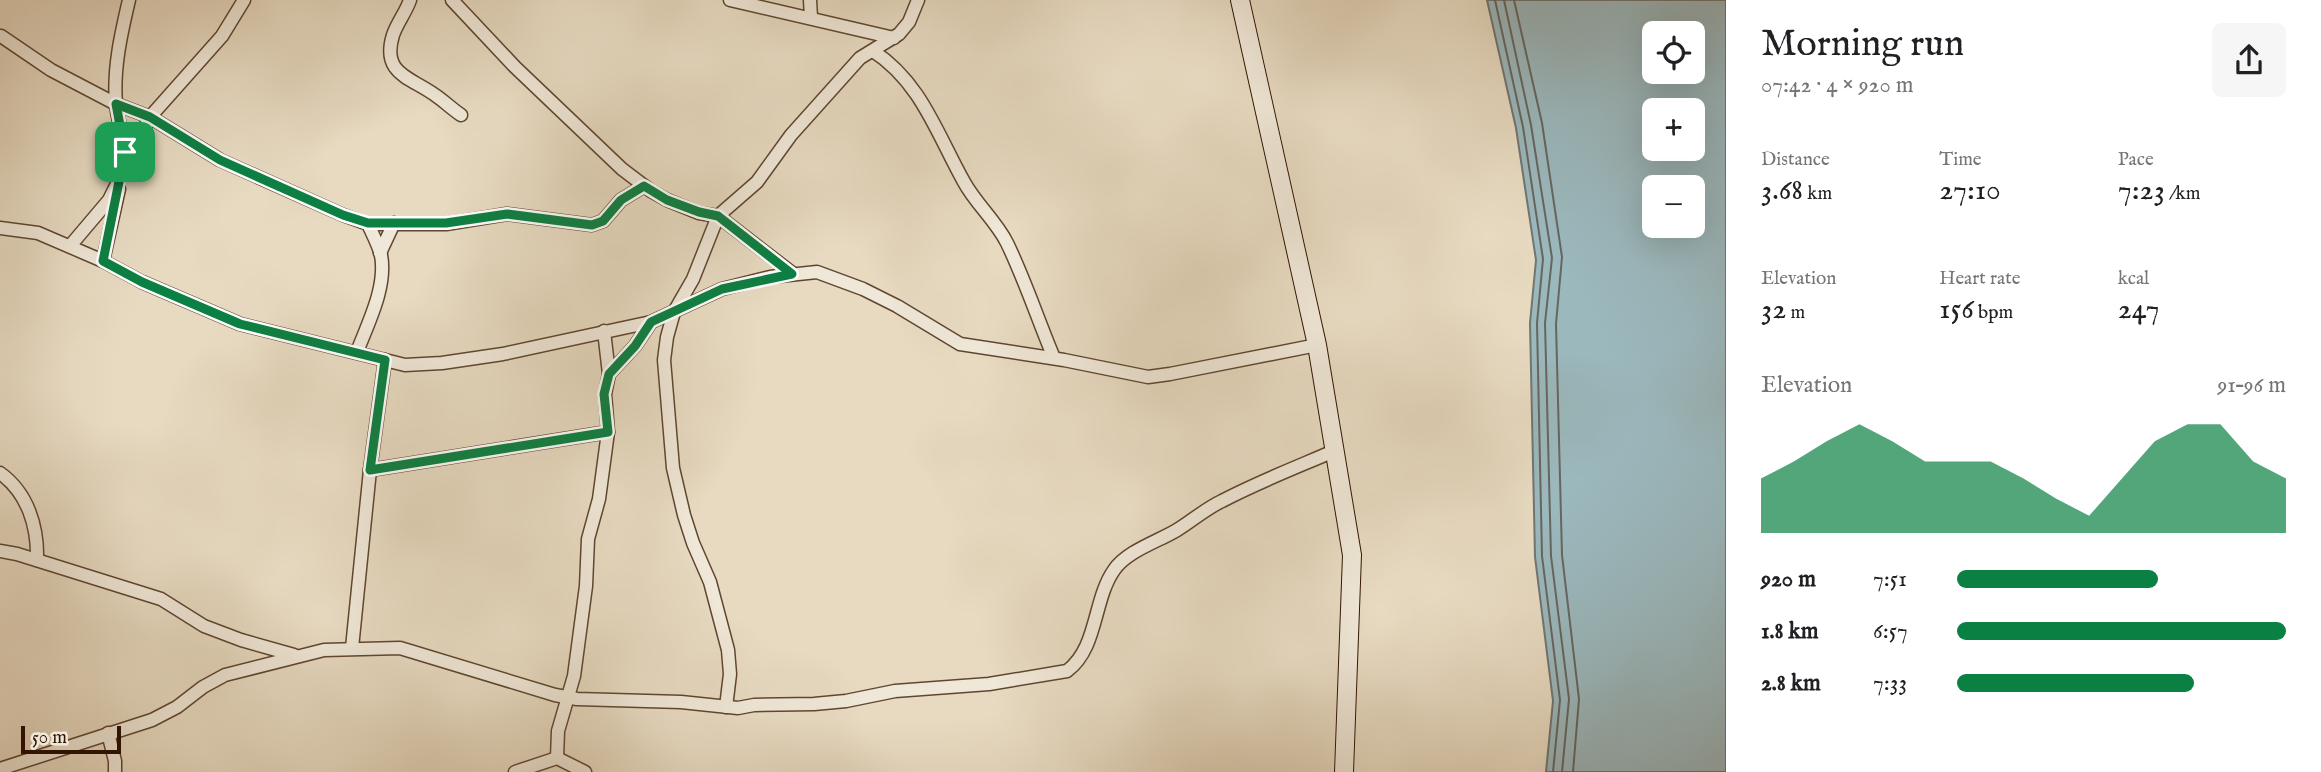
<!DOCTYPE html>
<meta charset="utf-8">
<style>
:root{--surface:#fff;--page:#f6f6f6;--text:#202124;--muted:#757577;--accent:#0b8043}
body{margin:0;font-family:"IM FELL English",serif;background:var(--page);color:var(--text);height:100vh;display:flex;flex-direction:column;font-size:26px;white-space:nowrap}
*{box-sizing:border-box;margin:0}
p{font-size:23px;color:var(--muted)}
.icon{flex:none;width:38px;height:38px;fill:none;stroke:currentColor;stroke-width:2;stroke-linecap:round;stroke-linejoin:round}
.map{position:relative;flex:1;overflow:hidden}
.side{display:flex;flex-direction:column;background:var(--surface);width:595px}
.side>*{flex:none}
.controls{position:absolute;left:1642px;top:21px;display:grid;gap:14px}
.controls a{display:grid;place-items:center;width:63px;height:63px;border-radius:10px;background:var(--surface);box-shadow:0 7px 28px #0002;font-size:35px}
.scale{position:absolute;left:21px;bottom:18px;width:100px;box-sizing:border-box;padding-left:7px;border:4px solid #321400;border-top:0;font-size:19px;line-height:24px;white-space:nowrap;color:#321400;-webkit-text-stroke:5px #efe7d7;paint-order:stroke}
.pin{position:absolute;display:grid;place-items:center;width:60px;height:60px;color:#fff;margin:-30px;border-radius:14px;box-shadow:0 4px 10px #0006}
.round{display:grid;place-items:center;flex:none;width:74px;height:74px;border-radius:10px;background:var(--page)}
.summary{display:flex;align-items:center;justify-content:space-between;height:119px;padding:0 35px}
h1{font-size:38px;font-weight:600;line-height:52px}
.figures{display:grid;grid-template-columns:repeat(3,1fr);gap:10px;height:119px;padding:7px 35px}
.figures div{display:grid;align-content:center}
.figures b{font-size:30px;font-weight:600}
.figures small{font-size:19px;font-weight:400}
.figures p{font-size:19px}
.chart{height:196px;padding:14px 35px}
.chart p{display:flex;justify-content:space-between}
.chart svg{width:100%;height:126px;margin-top:7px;fill:var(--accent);opacity:.7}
ul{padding:0 35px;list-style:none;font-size:23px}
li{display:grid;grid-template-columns:112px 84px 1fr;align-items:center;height:52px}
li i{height:18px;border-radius:9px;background:var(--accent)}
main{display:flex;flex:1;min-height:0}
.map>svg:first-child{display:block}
.water{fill:#9bb8bd;stroke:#717671;stroke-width:2;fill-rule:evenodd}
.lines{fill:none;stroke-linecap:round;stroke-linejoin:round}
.shore{stroke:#66665e;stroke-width:2}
.street-casing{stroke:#5f4630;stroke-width:15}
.secondary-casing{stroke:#321400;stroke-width:20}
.street{stroke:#efe7d7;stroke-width:12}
.secondary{stroke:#efe7d7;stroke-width:18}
.route-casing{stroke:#fff;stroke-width:14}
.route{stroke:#0b8043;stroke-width:9}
</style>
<main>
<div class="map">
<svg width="1726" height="772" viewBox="0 0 1726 772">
<rect width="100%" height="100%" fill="#e7dac1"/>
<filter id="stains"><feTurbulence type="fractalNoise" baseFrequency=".00286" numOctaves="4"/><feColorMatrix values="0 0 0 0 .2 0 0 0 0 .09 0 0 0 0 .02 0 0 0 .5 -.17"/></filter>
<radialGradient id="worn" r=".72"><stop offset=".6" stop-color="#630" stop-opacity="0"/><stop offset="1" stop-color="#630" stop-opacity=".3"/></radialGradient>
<!-- water -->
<path class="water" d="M1487,0H1726V772H1546L1553,701L1535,557L1530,323L1536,260L1516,128ZM1654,33H1692V72H1654ZM1654,110H1692V149H1654ZM1654,187H1692V226H1654Z"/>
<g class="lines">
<!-- shore -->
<g class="shore">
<polyline points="1495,0 1523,127 1543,259 1537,323 1542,556 1560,700 1553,772"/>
<polyline points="1504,0 1531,125 1552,258 1545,323 1551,556 1569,699 1562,772"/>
<polyline points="1514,0 1542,123 1562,257 1556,324 1562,555 1579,699 1573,772"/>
</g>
<!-- street casing -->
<g class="street-casing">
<g id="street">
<path d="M410,0C406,12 397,23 393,35C381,74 410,77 435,95C444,101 452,109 461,115"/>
<polyline points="452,0 515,67 622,169 651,191 667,200 699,213 718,216 792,273"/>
<polyline points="730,0 894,38"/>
<polyline points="810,0 811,17"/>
<path d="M1,36L51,70L116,104L150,117L220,160L343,215L368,224C372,233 378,244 381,255C387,287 368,323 357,352"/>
<path d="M873,51C921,82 937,134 964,182C976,204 996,221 1007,243C1025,280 1038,320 1054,358"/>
<path d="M124,165C127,144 118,125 116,104C113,69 121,34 129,0"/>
<polyline points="368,224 446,224 507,214 592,225 603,221 621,200 644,186"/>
<polyline points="0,228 38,233 103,261 142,282 240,324 405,365 442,363 503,354 651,322 722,289 770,277 817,272 863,289 897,306 960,344 1064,360 1148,377 1170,374 1317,345"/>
<polyline points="70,246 109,200 150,117 222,36 244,0"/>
<polyline points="380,253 394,223"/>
<polyline points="103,261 119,189"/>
<polyline points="609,374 635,346 651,322"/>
<polyline points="370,470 608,432"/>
<path d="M0,473C28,493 38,527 37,560"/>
<polyline points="0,551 17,554 161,599 204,626 241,640 294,655"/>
<polyline points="352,648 370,470 385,360"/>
<polyline points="726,707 730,674 728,650 710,582 693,543 684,515 673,468 664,360 667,337 674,312 693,279 718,216 757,182 791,135 860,58 899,34 909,22 918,0"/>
<polyline points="108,733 115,761 115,772"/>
<polyline points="557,758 558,731 574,676 586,586 588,539 599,499 608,432 605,394 609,374 604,331"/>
<path d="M0,769L152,720L177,707L203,687L225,675L324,650L400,648L555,695L577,699L681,702L738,708L754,705L814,704L846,701L895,691L989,684L1067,671C1098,648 1093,600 1114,570C1127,551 1157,542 1177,530C1192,521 1205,509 1222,501C1258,482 1297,467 1334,451"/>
<polyline points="515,772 557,758 585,772"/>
</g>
</g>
<!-- secondary casing -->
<g class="secondary-casing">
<polyline id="secondary" points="1240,0 1317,345 1352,555 1344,772"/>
</g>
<!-- street -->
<use href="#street" class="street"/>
<!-- secondary -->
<use href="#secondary" class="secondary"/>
</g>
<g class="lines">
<!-- route casing -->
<g class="route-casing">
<polygon id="route" points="116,104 150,117 220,160 343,215 368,223 446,223 507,214 592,225 603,221 621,200 644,186 667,200 699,212 718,216 792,274 722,289 651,322 635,346 609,374 604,394 608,432 370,470 385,360 240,324 142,282 103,261 125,152"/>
</g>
<!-- route -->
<use href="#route" class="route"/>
</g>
<rect width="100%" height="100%" filter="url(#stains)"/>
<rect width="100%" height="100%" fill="url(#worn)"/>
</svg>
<div class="controls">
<a><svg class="icon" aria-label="locate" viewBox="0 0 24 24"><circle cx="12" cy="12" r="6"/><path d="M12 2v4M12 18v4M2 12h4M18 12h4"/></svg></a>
<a>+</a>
<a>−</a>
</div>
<div class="scale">50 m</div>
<div class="pin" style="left:125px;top:152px;background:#1e9e55"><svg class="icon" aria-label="arrive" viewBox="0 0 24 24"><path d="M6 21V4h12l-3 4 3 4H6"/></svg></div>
</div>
<section class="side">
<div class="summary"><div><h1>Morning run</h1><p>07:42 · 4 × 920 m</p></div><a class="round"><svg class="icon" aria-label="share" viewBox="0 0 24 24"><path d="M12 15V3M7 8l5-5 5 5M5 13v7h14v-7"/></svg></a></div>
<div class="figures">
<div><p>Distance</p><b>3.68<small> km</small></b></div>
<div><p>Time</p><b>27:10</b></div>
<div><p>Pace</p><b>7:23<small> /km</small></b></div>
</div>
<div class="figures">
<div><p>Elevation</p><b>32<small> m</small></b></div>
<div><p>Heart rate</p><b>156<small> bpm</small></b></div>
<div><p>kcal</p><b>247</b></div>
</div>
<div class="chart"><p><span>Elevation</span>91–96 m</p>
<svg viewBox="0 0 160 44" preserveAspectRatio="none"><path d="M0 44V25L10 19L20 12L30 6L40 12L50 19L60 19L70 19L80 25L90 32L100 38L110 25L120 12L130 6L140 6L150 19L160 25V44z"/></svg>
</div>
<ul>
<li><b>920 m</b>7:51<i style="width:61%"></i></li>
<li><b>1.8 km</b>6:57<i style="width:100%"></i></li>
<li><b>2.8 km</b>7:33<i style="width:72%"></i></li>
</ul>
</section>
</main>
